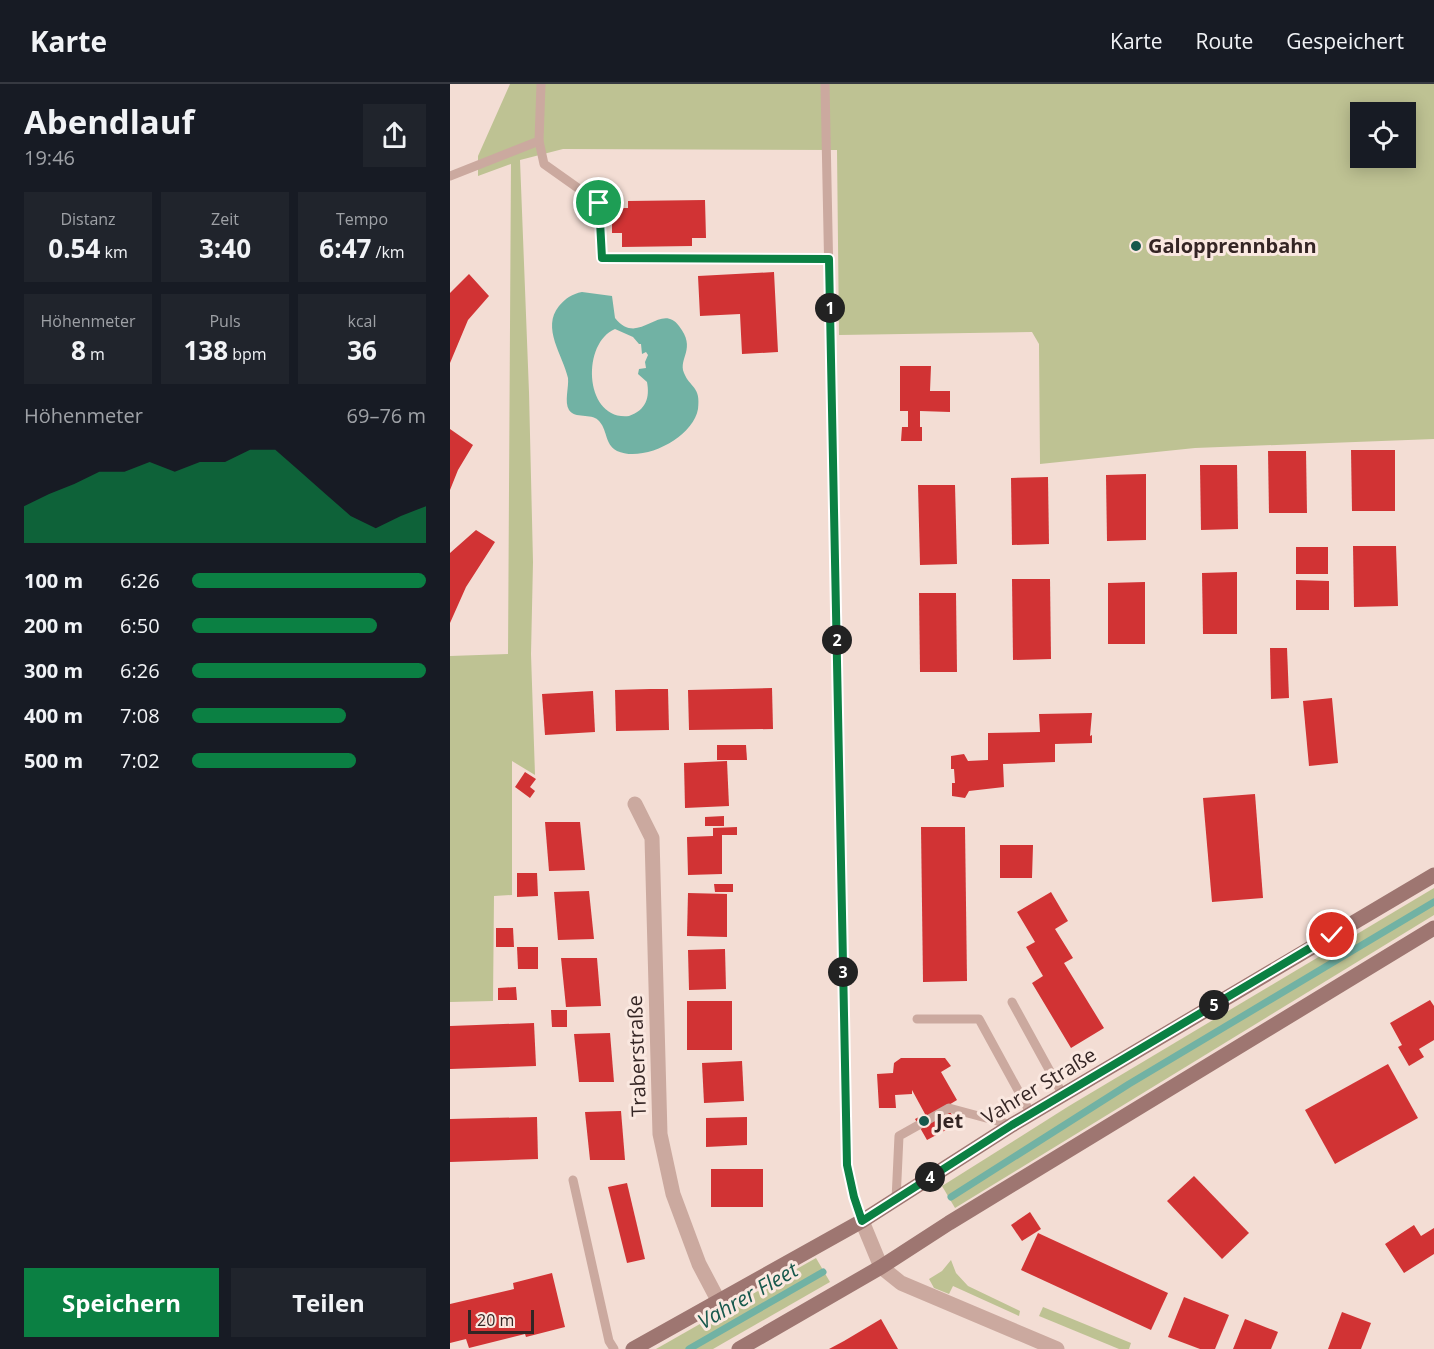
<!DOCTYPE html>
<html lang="de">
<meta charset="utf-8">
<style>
:root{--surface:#171b24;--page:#20242c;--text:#f1f3f6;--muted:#9ea1a6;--line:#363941;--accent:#0b8043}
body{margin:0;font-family:"Open Sans",sans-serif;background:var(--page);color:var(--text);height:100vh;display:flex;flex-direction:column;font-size:22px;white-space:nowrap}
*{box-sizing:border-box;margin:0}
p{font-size:20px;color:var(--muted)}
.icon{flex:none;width:33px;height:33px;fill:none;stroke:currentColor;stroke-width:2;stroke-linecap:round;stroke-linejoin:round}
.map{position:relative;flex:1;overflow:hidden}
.drawer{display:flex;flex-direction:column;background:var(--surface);width:450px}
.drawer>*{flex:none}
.controls{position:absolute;left:900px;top:18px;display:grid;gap:12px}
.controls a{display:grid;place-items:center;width:66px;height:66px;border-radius:0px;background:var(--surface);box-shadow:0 3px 15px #0003;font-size:30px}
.scale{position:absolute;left:18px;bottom:15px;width:66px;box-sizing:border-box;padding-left:6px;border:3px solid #342524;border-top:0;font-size:16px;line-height:21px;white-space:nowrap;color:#342524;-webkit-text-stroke:4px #fae8e0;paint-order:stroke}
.pin{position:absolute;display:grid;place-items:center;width:51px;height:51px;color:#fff;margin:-26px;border:3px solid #fff;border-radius:50%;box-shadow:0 2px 6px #0007}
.km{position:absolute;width:30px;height:30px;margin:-15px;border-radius:50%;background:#222;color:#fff;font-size:16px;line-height:30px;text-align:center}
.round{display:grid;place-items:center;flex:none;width:63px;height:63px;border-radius:0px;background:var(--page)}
.head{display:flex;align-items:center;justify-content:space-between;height:102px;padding:0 24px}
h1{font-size:33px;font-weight:700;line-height:45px}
.stats{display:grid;grid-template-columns:repeat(3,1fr);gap:9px;height:102px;padding:6px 24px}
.stats div{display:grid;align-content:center;border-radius:0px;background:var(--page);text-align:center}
.stats b{font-size:26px;font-weight:700}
.stats small{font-size:16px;font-weight:400}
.stats p{font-size:16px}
.chart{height:168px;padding:12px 24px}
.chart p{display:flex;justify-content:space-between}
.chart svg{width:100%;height:108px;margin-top:6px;fill:var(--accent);opacity:.7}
.action{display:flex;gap:12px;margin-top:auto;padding:12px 24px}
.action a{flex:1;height:69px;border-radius:0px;background:var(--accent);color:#fff;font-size:24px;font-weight:700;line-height:69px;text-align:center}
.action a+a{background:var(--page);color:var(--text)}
ul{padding:0 24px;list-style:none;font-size:20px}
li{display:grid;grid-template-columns:96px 72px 1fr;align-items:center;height:45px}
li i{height:15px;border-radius:8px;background:var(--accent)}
header{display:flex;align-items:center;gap:36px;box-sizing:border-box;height:84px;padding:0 30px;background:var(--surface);border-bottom:2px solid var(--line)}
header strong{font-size:28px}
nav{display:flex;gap:33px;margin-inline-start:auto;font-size:21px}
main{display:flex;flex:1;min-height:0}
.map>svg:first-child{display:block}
.green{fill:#bec293;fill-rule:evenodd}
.water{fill:#71b2a4;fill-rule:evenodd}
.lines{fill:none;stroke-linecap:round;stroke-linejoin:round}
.stream{stroke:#71b2a4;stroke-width:7}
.building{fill:#d13334}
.service{stroke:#cba99f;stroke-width:9}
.minor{stroke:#cba99f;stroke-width:15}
.secondary{stroke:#9e7671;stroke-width:15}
.route-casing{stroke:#fff;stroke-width:12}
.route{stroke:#0b8043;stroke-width:8}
.poi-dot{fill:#16584c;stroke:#fae8e0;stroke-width:2}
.labels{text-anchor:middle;stroke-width:6;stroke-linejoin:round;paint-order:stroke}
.poi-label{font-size:20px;font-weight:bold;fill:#342524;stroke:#fae8e0;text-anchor:start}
.street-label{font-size:20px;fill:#342524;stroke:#fae8e0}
.water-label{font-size:21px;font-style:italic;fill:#16584c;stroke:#fae8e0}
</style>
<header>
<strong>Karte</strong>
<nav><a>Karte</a><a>Route</a><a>Gespeichert</a></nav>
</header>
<main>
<section class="drawer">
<div class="head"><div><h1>Abendlauf</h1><p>19:46</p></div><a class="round"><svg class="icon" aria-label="share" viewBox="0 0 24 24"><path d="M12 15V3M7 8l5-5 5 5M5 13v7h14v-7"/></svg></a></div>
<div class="stats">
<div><p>Distanz</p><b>0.54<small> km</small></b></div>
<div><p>Zeit</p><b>3:40</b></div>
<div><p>Tempo</p><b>6:47<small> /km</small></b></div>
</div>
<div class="stats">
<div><p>Höhenmeter</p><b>8<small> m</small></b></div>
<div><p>Puls</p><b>138<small> bpm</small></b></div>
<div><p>kcal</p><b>36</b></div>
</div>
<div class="chart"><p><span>Höhenmeter</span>69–76 m</p>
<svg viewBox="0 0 160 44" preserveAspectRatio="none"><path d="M0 44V29L10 24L20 20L30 15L40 15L50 11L60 15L70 11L80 11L90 6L100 6L110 15L120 24L130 33L140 38L150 33L160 29V44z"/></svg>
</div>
<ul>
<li><b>100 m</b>6:26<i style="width:100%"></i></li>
<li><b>200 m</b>6:50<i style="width:79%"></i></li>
<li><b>300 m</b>6:26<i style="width:100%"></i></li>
<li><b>400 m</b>7:08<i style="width:66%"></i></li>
<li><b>500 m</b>7:02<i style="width:70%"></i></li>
</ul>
<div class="action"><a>Speichern</a><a>Teilen</a></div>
</section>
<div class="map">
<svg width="984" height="1265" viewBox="0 0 984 1265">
<rect width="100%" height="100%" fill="#f3ddd4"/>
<!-- green -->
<g class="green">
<path d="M60,0H984V355L745,364L590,380L589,260L582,248L389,251L387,66L113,65L70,76L79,308L83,478L81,570L85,691L62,677V811L44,812L43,917L0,918V572L58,570L61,80L28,92V72ZM910,28H956V74H910Z"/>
<polygon points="984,804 984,831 505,1124 492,1102 619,1022"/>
<polygon points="366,1174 380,1198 263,1265 206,1265"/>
<polygon points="501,1176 506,1189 518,1202 570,1227 569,1232 503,1202 499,1210 484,1204 479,1195 492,1187"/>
<polygon points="593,1223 681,1259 679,1265 669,1265 589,1232"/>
</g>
<!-- water -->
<path class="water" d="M132,208L162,212L165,234C189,264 210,217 229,242C247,265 228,274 234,289C240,304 251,302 248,325C243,354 193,379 167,367C154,360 158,345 148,336C141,329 125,335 119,326C114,318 119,303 118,294C113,271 91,244 109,222C116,214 122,210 132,208ZM165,245L183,253L189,260H191L192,270L196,268L198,271L195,278L196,284L189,285L188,290L197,298C200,314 196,326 179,332C134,337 131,259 165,245Z"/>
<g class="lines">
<!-- stream -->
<g class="stream">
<polyline points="501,1113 679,1000 984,818"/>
<polyline points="239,1265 373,1188"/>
</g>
</g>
<!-- building -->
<g class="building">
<polygon points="255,116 256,154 242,154 242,162 172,163 172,149 162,149 162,124 178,124 178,117"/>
<polygon points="324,188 328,268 292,270 290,230 250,232 248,192"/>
<polygon points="19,190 39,212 18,236 0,279 0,209"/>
<polygon points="450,282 481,282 480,307 500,307 500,328 470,327 470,343 472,343 472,357 451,357 452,343 458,343 458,327 450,327"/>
<polygon points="0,345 23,361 8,386 0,406"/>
<polygon points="901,366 945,366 945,427 902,427"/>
<polygon points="818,367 856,367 857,429 819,429"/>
<polygon points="750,381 787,381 788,445 751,446"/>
<polygon points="696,390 696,456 657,457 656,391"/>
<polygon points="598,393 599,460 562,461 561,394"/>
<polygon points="468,401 505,401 507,480 470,481"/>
<polygon points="26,446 45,458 16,503 0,539 0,469"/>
<polygon points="903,462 946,462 948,522 904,523"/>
<rect x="846" y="463" width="32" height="27"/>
<polygon points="787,488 787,550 753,550 752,489"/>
<polygon points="562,495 600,495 601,575 563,576"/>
<polygon points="846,496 879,497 879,526 846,526"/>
<polygon points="695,498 695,560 658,560 658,499"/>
<polygon points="469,509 506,509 507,588 470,588"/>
<polygon points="820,564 837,564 839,614 821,615"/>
<polygon points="322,604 323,645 239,646 238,606"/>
<polygon points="200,605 218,605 219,646 166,647 165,606"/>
<polygon points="143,607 145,648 95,651 92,610"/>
<polygon points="882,614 888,679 859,682 853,617"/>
<polygon points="642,629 640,652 642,651 642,659 605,660 605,678 553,680 554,703 519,707 515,714 502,712 502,699 505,699 504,685 501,685 501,672 514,670 518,677 538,676 538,649 590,648 589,630"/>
<polygon points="267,661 296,661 297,676 267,676"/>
<polygon points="277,677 279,722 235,724 234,679"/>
<polygon points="75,688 86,695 80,703 85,707 80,714 65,703"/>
<polygon points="805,710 813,814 762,818 753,714"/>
<polygon points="274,732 274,742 255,742 255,733"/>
<polygon points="95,738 130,738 135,786 99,787"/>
<polygon points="287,743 287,751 272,751 272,790 238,791 237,753 263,752 263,744"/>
<polygon points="471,743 515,743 517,897 473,898"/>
<polygon points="550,761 583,761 582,794 550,794"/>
<polygon points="67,789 87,789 88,812 67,813"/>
<polygon points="264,800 283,800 283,808 265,808"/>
<polygon points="139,807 144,855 108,856 104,808"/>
<polygon points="601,808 618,837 605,845 623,874 614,879 654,944 621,964 582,899 593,892 576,863 585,858 567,828"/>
<polygon points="238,809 277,810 277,853 237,852"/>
<polygon points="46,844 63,844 64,863 46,863"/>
<polygon points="67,863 88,863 88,885 68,885"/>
<polygon points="275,865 276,905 239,906 238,866"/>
<polygon points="111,874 147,874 151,922 116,923"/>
<polygon points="66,903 67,916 48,916 48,904"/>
<polygon points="980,916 984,922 984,956 969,965 974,973 959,982 948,963 952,961 940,939"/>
<rect x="237" y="917" width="45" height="49"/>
<polygon points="101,926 117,926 117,943 102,943"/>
<polygon points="84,939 86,982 0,985 0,942"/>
<polygon points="160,949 164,998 129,998 124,950"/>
<polygon points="451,974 495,974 501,982 491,988 507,1016 497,1022 507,1040 477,1056 465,1035 475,1030 462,1006 462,1010 445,1011 446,1024 429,1024 427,990 443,989 444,979"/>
<polygon points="292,977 294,1017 254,1019 252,979"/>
<polygon points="938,980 968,1034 885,1080 855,1026"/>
<polygon points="171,1027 175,1076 140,1076 135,1028"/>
<polygon points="87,1033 88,1075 0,1078 0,1035"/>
<polygon points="297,1033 297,1061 256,1063 256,1034"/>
<rect x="261" y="1085" width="52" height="38"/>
<polygon points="744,1092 799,1149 772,1175 717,1117"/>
<polygon points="177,1099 195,1175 177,1179 158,1103"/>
<polygon points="580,1128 591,1145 572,1157 561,1141"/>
<polygon points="964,1141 971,1152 984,1144 984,1170 954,1189 935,1160"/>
<polygon points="588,1149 718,1209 701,1246 571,1186"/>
<polygon points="102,1189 115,1243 76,1253 75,1250 19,1264 16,1255 0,1259 0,1220 64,1205 63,1199"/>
<polygon points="734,1213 779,1231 765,1265 750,1265 718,1253"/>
<polygon points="892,1228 921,1239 911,1265 878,1265"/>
<polygon points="431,1235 448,1265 379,1265 394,1257"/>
<polygon points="795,1235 828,1248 821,1265 783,1265"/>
</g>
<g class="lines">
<!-- service -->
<g class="service">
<polyline points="375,0 397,1081 404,1113 412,1137"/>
<polyline points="89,57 94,80 149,119 152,174 379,175"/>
<polyline points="0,92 89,57 91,0"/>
<polyline points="562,918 613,1011"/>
<polyline points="467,935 529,935 581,1030"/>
<polyline points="123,1096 159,1257 164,1265"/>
<polyline points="446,1116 449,1052 499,1024 562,1041"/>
</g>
<!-- minor -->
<g class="minor">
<polyline points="185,720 202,754 210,1050 223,1110 249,1180 268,1216"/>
<polyline points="412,1137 431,1183 451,1199 607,1265"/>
</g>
<!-- secondary -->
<g class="secondary">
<polyline points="183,1265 412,1137 562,1041 984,791"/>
<polyline points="289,1265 431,1183 499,1139 984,844"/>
</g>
</g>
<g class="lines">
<!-- route casing -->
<g class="route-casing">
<polyline id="route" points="149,119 152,174 379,175 397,1081 404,1113 412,1137 562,1041 882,851"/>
</g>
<!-- route -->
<use href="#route" class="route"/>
</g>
<!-- markers -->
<g class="poi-dot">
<circle cx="686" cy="162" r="6"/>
<circle cx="474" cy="1037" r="6"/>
</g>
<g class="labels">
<!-- poi labels -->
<g class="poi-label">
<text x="698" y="169">Galopprennbahn</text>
<text x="486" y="1044">Jet</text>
</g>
<!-- street labels -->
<g class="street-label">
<text transform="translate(187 972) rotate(-92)" y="7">Traberstraße</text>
<text transform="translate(589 1002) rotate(-31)" y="7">Vahrer Straße</text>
</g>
<!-- water labels -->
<g class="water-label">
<text transform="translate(298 1212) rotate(-30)" y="7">Vahrer Fleet</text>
</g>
</g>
</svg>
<div class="controls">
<a><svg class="icon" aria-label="locate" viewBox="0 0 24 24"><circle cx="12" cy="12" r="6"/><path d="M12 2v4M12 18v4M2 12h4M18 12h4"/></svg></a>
</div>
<div class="scale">20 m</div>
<div class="pin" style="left:149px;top:119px;background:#1e9e55"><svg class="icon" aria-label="arrive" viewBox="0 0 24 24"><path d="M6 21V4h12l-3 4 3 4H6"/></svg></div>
<div class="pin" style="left:882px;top:851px;background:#d93025"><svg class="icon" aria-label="check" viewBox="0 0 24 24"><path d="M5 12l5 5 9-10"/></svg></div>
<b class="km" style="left:380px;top:224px">1</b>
<b class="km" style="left:387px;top:556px">2</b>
<b class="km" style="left:393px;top:888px">3</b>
<b class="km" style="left:480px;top:1093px">4</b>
<b class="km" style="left:764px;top:921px">5</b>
</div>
</main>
